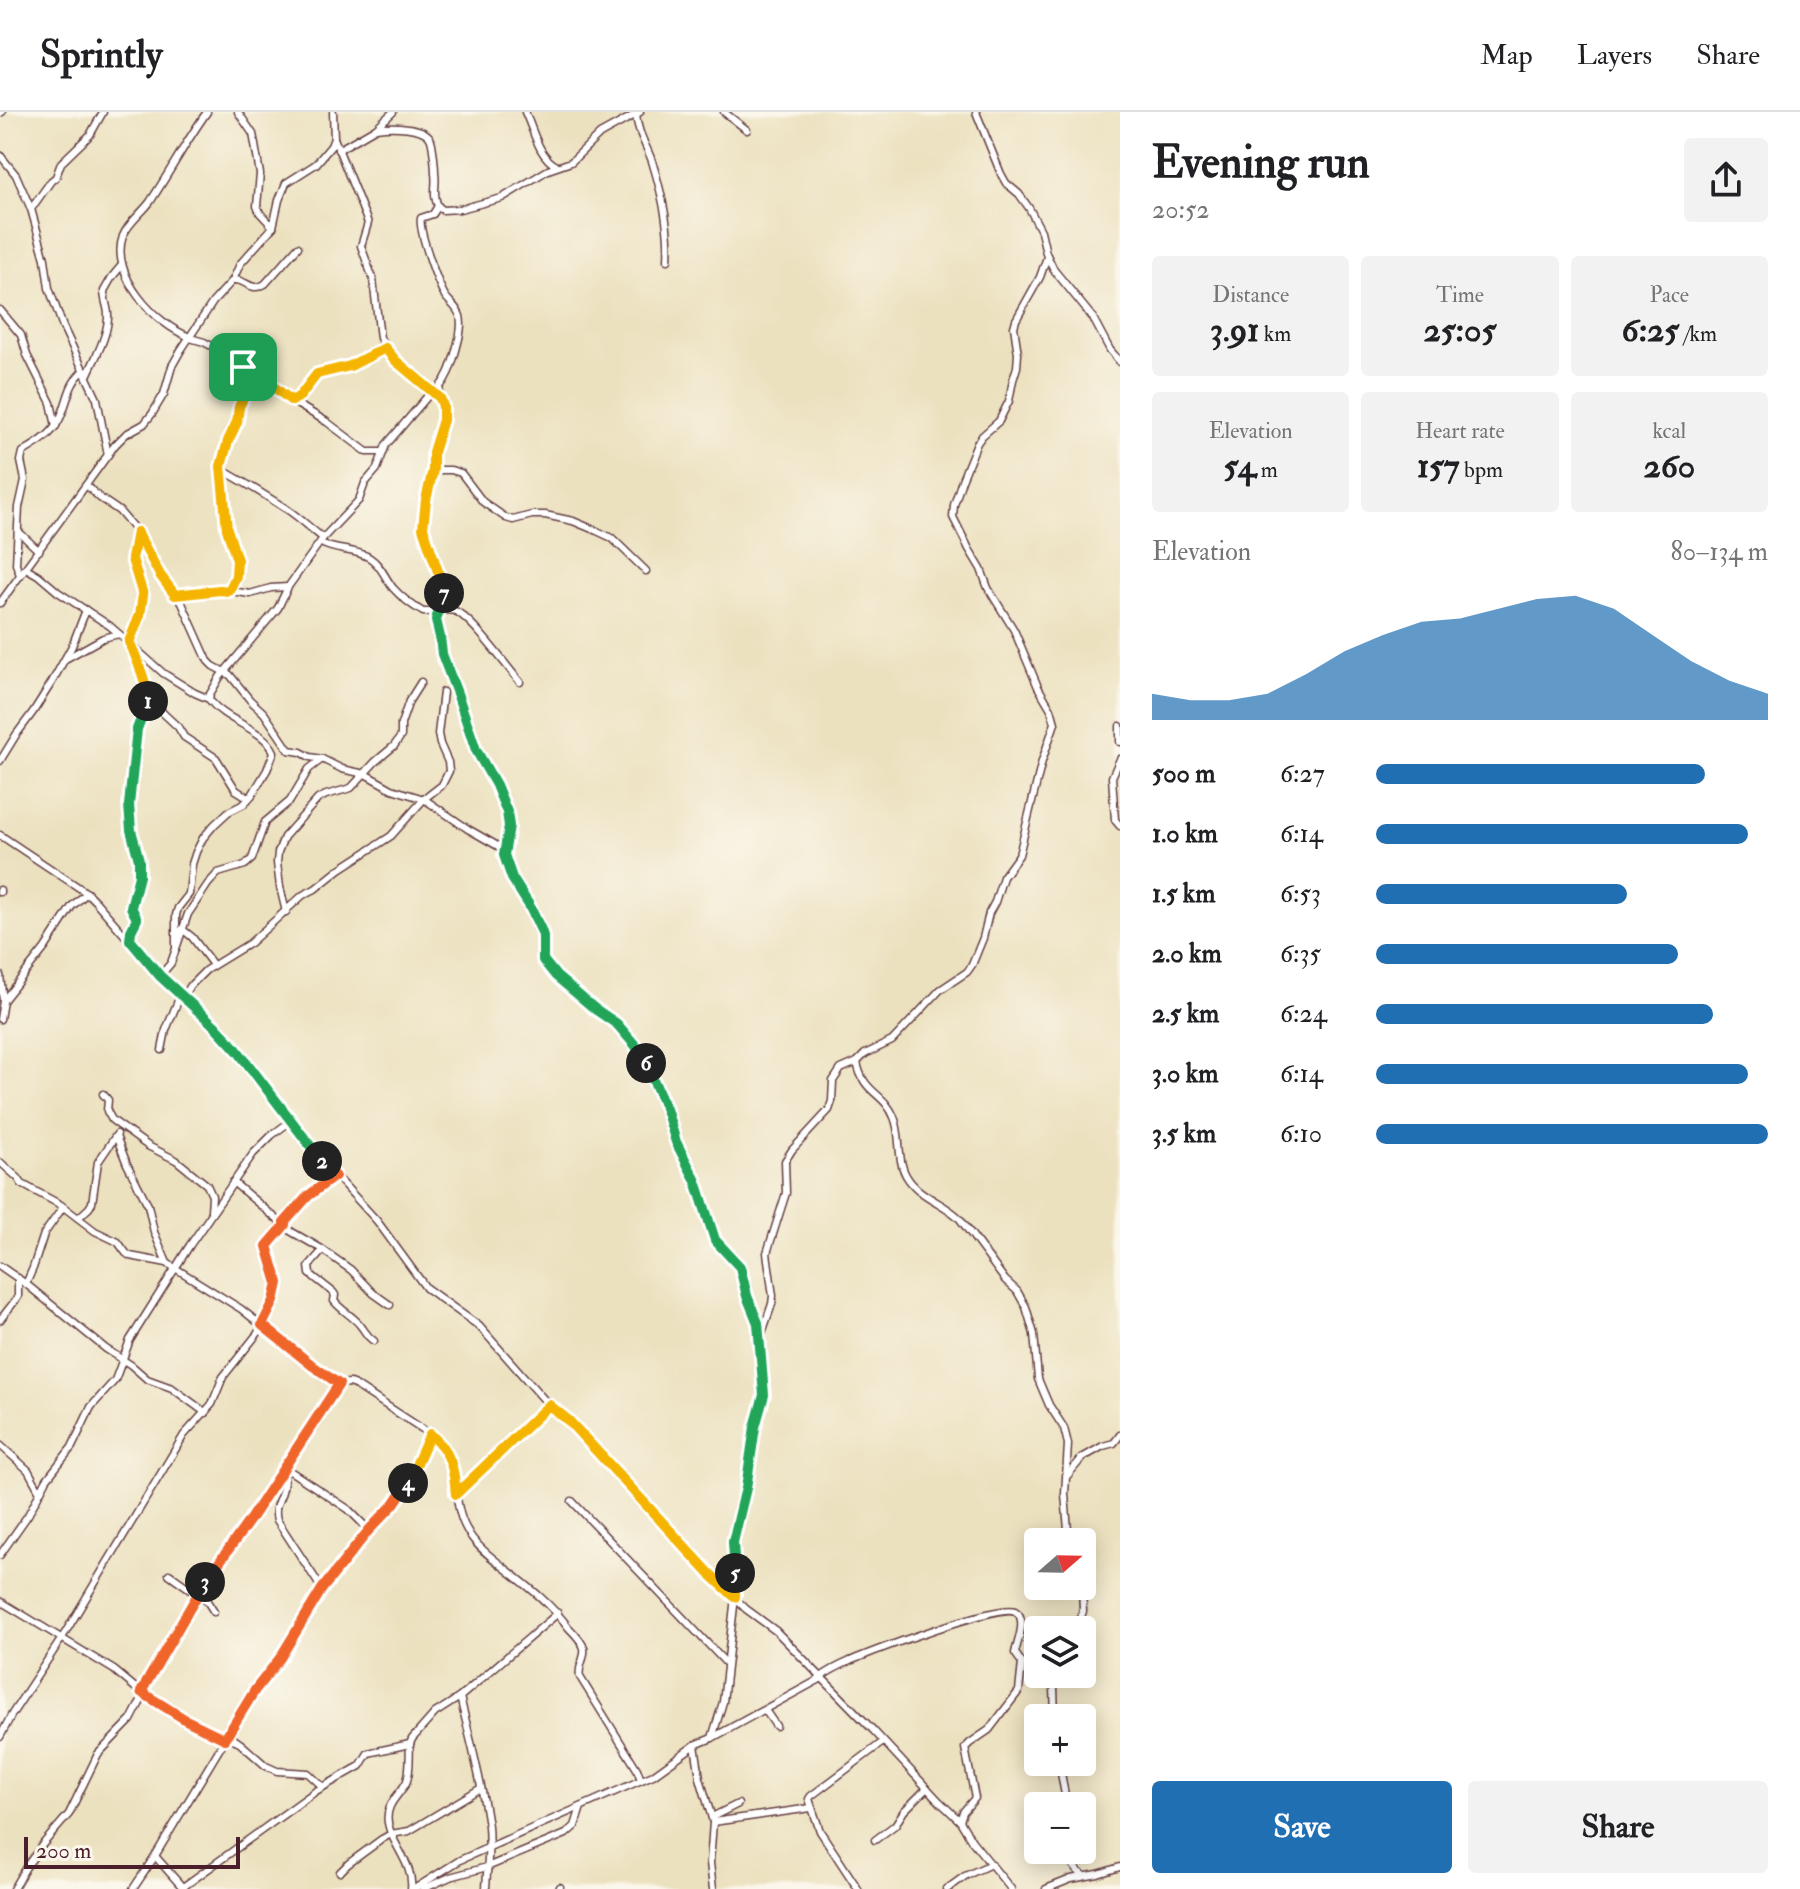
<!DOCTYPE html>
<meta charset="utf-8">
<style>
:root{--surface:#fff;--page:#f2f2f2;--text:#202124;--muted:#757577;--line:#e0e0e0;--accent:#1f6fb2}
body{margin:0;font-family:"IM FELL Double Pica",serif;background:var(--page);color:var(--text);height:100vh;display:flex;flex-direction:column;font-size:30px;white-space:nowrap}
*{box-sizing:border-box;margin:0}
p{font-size:26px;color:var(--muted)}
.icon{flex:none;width:44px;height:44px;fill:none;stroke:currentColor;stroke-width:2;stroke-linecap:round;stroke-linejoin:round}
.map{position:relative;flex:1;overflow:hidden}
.details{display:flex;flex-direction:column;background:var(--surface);width:680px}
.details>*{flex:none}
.needle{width:52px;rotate:70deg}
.buttons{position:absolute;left:1024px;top:1416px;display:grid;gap:16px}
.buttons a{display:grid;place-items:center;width:72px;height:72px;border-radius:8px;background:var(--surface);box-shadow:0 4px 20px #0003;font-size:40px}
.scale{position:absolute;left:24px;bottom:20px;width:216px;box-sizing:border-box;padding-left:8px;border:4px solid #4a1f2b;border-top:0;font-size:22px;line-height:28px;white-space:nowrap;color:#4a1f2b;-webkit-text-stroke:6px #fbf7ec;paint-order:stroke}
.pin{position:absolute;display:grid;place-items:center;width:68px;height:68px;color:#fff;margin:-34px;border-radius:16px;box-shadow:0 4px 12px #0006}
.km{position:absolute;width:40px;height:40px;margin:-20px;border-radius:50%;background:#222;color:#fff;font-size:22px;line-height:40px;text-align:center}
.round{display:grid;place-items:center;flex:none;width:84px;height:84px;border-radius:8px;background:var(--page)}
.headline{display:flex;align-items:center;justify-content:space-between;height:136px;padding:0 32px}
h1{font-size:44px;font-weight:700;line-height:60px}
.figures{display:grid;grid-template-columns:repeat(3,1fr);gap:12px;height:136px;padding:8px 32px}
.figures div{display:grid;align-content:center;border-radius:8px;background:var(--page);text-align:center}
.figures b{font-size:34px;font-weight:700}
.figures small{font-size:22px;font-weight:400}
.figures p{font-size:22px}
.chart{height:224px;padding:16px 32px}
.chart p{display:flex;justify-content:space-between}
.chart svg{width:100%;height:144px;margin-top:8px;fill:var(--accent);opacity:.7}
.primary-button{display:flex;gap:16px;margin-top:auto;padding:16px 32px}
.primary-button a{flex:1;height:92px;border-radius:8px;background:var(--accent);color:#fff;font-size:32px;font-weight:700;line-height:92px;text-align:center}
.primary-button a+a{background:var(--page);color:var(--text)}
ul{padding:0 32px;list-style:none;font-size:26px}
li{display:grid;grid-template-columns:128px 96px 1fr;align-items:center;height:60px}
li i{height:20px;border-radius:10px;background:var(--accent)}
header{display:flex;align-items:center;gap:48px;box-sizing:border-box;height:112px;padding:0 40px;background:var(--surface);border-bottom:2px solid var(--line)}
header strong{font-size:38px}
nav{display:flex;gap:44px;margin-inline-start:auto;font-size:28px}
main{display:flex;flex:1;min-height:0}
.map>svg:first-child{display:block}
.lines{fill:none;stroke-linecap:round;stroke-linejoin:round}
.street-casing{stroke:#623c41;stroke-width:9}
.street{stroke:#fff;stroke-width:6}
.split-1-casing{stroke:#fff;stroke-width:16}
.split-2-casing{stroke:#fff;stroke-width:16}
.split-3-casing{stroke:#fff;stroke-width:16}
.split-4-casing{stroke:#fff;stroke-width:16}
.split-5-casing{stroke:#fff;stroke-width:16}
.split-6-casing{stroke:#fff;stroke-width:16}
.split-7-casing{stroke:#fff;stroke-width:16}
.split-8-casing{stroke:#fff;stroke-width:16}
.split-1{stroke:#f5b400;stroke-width:10}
.split-2{stroke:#22a559;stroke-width:10}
.split-3{stroke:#f0652b;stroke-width:10}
.split-4{stroke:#f0652b;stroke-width:10}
.split-5{stroke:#f5b400;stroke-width:10}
.split-6{stroke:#22a559;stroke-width:10}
.split-7{stroke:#22a559;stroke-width:10}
.split-8{stroke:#f5b400;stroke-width:10}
</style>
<header>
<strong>Sprintly</strong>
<nav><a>Map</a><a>Layers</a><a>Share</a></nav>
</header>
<main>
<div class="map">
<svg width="1120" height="1777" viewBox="0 0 1120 1777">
<rect width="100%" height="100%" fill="#fbf7ec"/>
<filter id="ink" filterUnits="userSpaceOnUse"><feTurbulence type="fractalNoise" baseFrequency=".0125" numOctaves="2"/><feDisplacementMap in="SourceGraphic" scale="16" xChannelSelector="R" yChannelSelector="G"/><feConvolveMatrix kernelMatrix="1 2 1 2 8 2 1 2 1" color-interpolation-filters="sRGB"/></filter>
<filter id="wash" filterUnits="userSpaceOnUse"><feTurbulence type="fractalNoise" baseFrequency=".006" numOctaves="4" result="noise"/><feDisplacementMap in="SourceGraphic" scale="32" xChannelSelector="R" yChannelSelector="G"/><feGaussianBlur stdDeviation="1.8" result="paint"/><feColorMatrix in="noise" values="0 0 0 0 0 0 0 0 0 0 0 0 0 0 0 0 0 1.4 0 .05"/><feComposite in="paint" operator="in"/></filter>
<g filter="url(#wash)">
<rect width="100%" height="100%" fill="#ece1bf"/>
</g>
<g filter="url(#ink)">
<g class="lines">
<!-- street casing -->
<g class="street-casing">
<g id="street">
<polyline points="238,0 253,22 254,27 260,62 257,94 260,101 273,115"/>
<polyline points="333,0 334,26 368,111 361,134 373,167 380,226 391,245 440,286"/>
<path d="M525,0C533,17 539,46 557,54"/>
<polyline points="724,0 747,18"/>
<polyline points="976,0 1001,62 1006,71 1019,82 1029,96 1041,119 1046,141 1054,158 1093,206 1110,238 1120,250"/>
<polyline points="0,1 2,0"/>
<path d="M636,2C637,19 646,33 652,49C661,78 670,118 668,148"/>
<path d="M376,16C389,14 426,13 431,28C433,34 435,54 435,61C437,73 432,82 438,94L443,98L460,97L502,86L548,58L571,50L600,22L640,0"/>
<polyline points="338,38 376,16 393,0"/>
<polyline points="0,43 16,63 31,97 45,147 49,176 63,215 97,287 108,343"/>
<path d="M438,94L433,102L421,106C418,118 438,172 445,184C450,191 457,195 460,204C463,216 458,230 455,242C451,255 448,265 439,276L443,294V308L433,340V358L426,388L423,416L443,474L444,484L436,503V513L440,525L443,549L458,584L476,638L496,673L507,700L509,714L503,737L506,752L512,766L529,793L541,818L544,832L543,848L546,853L556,864L595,897L617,912L635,933L645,949L666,997L676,1030L696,1069L715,1128L740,1155L747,1184L757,1207L764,1283L755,1315L746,1376L733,1430L735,1485L723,1590L712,1626"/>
<polyline points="31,97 51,69 56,65 61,51 90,23 103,0"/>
<polyline points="233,168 240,152 273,115 279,88 286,71 316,52 331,34 334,26"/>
<polyline points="0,198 21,223 27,243 51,291 56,314"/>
<path d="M190,225C156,213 109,163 123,124C128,111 142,101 150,90C170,60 186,29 207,0"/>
<polyline points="190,226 204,230 230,244 243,255 270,272 288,287 327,310 367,340 383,340"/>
<path d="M87,264C95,246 107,226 108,206C109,197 104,189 104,179L112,165L122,153"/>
<polyline points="292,289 300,284 317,262 356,252 385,236"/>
<path d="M222,358C245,370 266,384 288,398C300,406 311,417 323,426"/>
<polyline points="433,358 451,358 461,361 483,390 506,406 513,408 532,403 545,403 573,409 597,419 612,426 646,459"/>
<polyline points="86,373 100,386 119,399 137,420 160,463 182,491 208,549 213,554 230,563 250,588 264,601 289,638 301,640 310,645 322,647 342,657 365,662 392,677 424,687 468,717 503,737"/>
<polyline points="19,420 39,439"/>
<path d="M321,431C336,440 355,436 370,446C381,453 385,466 393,476C401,485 413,494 423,500C433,501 445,496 455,499C472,506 507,555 520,570"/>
<polyline points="26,456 38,463 58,480 110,514 163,561 195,581 209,587"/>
<path d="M20,463L16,452L19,395L25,368L21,349L23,340C36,332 51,324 58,310C69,291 66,274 84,258"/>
<polyline points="229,479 236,464 237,448 227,417 221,354 229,325 237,310 239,295 249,273 243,255"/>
<polyline points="175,483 225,478 250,482 271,476 288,475"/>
<path d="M0,491L115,333L126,322L144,312L152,302L164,282L172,254L181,238L213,190L233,168C247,167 250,181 265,172L298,135"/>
<polyline points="129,530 138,511 142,489 142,476 132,447 137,420"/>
<polyline points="67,546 103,526 119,522"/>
<polyline points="150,580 163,601 178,615 184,625 216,646 236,678 249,686"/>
<polyline points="1120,614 1120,630"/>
<polyline points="1120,647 1112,665 1115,708 1120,714"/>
<polyline points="0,649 16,623 33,600 52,570 72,534 86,498"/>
<polyline points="0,723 87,781 96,790 160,864 215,914 237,938 292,1008 317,1043 377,1109 426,1176 479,1214 547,1291 569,1309 709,1461 746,1497 776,1519 873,1618 939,1689 960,1709 972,1729 1011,1777"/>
<polyline points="0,778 0,780"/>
<polyline points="286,800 280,775 277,751 278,740 284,725 318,687 326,683 351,676 375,650 394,634 401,624 401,612 409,589 421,570"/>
<polyline points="182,817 192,825 213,853"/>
<polyline points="130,828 131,819 137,807 131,795 139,764 139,748 129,706 129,693 137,617 146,597 149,583 131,532"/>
<path d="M176,835V803L178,796L189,782L192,752L196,740L203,726L214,713L228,700L244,692L252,683L267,658L274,640C264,616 225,610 209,587L210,582L220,565L278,496L288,475L323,426L359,388L365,371L377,357L386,333L432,279"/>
<polyline points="0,863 3,889 0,907"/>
<polyline points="160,864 171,851 188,802 208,772 218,761 245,753 252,747 265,710 290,689 309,657 322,647"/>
<polyline points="183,886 191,873 206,858 250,831 303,783 315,777 340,757 391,724 424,687 442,673 449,659 448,650 440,632 438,622 443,580"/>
<polyline points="3,889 45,836 72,794 87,781"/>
<polyline points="162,938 166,918 180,884"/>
<path d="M857,950C863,982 884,980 894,1005C902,1023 896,1048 907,1065C919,1085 945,1091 960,1107L1005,1168L1017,1179L1026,1195L1034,1222L1038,1267L1049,1293L1064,1316L1068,1332L1065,1382L1069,1430"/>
<polyline points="103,982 108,988 107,999 112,1008 148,1034 176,1048 207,1073 212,1084 211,1099"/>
<polyline points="116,1024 127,1052 148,1093 154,1120 167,1151"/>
<path d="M0,1050L18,1066L22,1072L61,1093L95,1119L118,1130L126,1141L130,1144L167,1151L241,1197L323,1262L339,1272L350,1271L355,1273L430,1322C466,1353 447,1390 470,1423C478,1436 494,1447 506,1457C529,1475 551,1492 569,1516C574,1521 582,1529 584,1536C586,1546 577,1555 580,1565L637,1657L641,1668"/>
<polyline points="233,1070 292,1120 320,1136 351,1158 373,1181 390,1193"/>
<polyline points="78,1106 89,1096 92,1091 98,1050 117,1022"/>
<polyline points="284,1111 308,1084 335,1064"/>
<path d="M323,1138L309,1154L310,1162L333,1180L335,1183L334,1189C342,1199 353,1204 360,1213C366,1220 366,1224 374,1229"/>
<polyline points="0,1154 26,1172 106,1237 131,1253 147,1267 172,1276 206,1301"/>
<polyline points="26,1172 33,1156 44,1122 63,1095"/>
<polyline points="0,1208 18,1185 18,1166"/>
<polyline points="760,1227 772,1192 773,1184 767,1141 786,1081 785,1049 792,1038 829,998 832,989 833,969 841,957 857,950 865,942 892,929 940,878 967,860 972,853 983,826 989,801 995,790 1003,765 1019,743 1042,649 1055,611 1051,597 1038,575 1014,518 988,476 981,457 969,437 953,405 954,393 962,368 977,331 982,324 999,309 1009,289 1013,268 1017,255 1018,242 1014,215 1016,208 1040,165 1047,145"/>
<polyline points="0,1333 28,1358 40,1380"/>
<polyline points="1068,1363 1082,1346 1103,1334 1114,1331 1120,1323"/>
<polyline points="456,1382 549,1293"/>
<polyline points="572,1389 726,1551"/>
<polyline points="0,1443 28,1403 47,1367 72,1335 91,1295 115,1268 130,1228 190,1133 253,1042 272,1023 292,1008"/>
<polyline points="169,1462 207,1489 214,1500"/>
<path d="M322,1477L277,1408C273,1392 280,1390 283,1376C285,1367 283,1359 286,1350L339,1272"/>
<polyline points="0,1489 114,1558 144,1583 209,1620 225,1627"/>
<polyline points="1077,1518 1083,1499 1082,1474"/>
<path d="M821,1565C829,1559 839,1554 848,1550C869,1540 1001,1491 1015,1499C1028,1506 1017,1531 1015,1541L1022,1551L1019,1579L989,1618L970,1631L965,1636L975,1686L963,1700L960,1709"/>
<polyline points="141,1580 197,1482 249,1409 284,1355 348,1397 369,1418"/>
<path d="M460,1585C470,1627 482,1670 488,1714C490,1735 487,1756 486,1777"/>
<polyline points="765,1598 776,1614"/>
<polyline points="1055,1606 1054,1575 1058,1562"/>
<polyline points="228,1623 241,1632 266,1654 277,1659 308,1661 323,1675"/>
<polyline points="0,1625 12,1602 62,1526 184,1323 212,1292 223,1265 258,1221 274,1189 278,1171 267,1134 285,1113"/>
<polyline points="695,1633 700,1666 713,1710 710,1751 713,1777"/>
<polyline points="1059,1650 1067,1694"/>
<polyline points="712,1705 738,1692"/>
<polyline points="713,1710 811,1696"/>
<polyline points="875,1728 895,1713 904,1699 927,1676"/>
<path d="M1066,1738C1069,1748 1075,1758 1084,1764"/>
<polyline points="155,1744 184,1777"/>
<polyline points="340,1760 348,1752 382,1727 391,1722 409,1719 481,1676"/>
<polyline points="183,1775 316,1679 360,1654 368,1641 410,1632"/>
<polyline points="13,1777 26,1755 43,1732 69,1702 98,1642 131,1608 144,1583"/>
<polyline points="133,1777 155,1744 255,1578 280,1546 322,1477 369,1418 394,1392 404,1379 430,1322"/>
<path d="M411,1777C414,1752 392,1734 388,1711C385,1692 398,1685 406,1671C411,1661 409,1644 410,1632L412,1627L435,1601L460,1585L558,1501"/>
<polyline points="414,1777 460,1748 653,1663 695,1633 712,1626 822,1566"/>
<polyline points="423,1777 450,1765 487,1755 566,1722 575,1714 581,1695"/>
<polyline points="559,1777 560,1775"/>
<polyline points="858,1777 820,1719 809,1687 811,1684 883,1630"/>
<polyline points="947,1777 965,1764 991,1752"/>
<polyline points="1046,1777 1071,1767 1098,1762 1120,1755"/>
</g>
</g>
<!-- street -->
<use href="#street" class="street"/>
</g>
</g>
<g class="lines" filter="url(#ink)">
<!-- split-1 casing -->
<g class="split-1-casing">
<path id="split-1" d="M148,589C149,577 135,541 129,530L140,503L143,483L132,447L137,420L160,463L175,483L220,478L229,479L236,464L237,448L227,417L221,354L228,329L237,310L239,295L249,273L243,255"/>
</g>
<!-- split-2 casing -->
<g class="split-2-casing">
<polyline id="split-2" points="148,589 137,617 129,693 131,718 139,748 139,764 131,795 137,807 131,819 130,828 160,864 215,914 237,938 322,1049"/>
</g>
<!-- split-3 casing -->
<g class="split-3-casing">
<polyline id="split-3" points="205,1470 249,1409 339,1272 313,1254 262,1213 274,1189 278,1171 267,1134 285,1113 284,1111 308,1084 335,1064 322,1049"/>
</g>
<!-- split-4 casing -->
<g class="split-4-casing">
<polyline id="split-4" points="205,1470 141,1580 186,1608 225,1627 255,1578 280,1546 322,1477 369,1418 394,1392 408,1371"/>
</g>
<!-- split-5 casing -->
<g class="split-5-casing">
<path id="split-5" d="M408,1371L430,1322C451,1340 454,1356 456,1382L549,1293L569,1309L709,1461L735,1485V1461"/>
</g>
<!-- split-6 casing -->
<g class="split-6-casing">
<polyline id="split-6" points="646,951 666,997 676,1030 696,1069 715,1128 740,1155 747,1184 758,1211 764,1283 755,1315 746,1376 733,1430 735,1461"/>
</g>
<!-- split-7 casing -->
<g class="split-7-casing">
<polyline id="split-7" points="444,481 436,508 440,525 442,542 458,584 476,638 496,673 507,700 509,714 504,743 512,766 529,793 541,818 543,824 543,848 556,864 595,897 617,912 635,933 646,951"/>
</g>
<!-- split-8 casing -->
<g class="split-8-casing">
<polyline id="split-8" points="243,255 270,272 292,289 300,284 317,262 350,254 385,236 396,249 440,286 443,294 443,308 433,340 433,358 426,388 423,416 443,474 444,481"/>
</g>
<!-- split-1 -->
<use href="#split-1" class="split-1"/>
<!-- split-2 -->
<use href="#split-2" class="split-2"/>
<!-- split-3 -->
<use href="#split-3" class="split-3"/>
<!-- split-4 -->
<use href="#split-4" class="split-4"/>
<!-- split-5 -->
<use href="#split-5" class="split-5"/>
<!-- split-6 -->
<use href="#split-6" class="split-6"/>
<!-- split-7 -->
<use href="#split-7" class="split-7"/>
<!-- split-8 -->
<use href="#split-8" class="split-8"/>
</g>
</svg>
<div class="buttons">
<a><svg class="needle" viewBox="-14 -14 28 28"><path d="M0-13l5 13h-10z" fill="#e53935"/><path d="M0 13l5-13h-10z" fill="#757577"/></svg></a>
<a><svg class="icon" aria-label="layers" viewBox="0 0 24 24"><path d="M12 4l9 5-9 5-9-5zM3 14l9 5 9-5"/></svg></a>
<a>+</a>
<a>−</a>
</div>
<div class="scale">200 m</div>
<div class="pin" style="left:243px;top:255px;background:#1e9e55"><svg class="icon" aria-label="arrive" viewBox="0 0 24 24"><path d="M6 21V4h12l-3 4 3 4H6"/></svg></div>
<b class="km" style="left:148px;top:589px">1</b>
<b class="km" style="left:322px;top:1049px">2</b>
<b class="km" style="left:205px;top:1470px">3</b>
<b class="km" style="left:408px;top:1371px">4</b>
<b class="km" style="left:735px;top:1461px">5</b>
<b class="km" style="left:646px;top:951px">6</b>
<b class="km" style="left:444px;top:481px">7</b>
</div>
<section class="details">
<div class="headline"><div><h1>Evening run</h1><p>20:52</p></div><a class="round"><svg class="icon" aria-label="share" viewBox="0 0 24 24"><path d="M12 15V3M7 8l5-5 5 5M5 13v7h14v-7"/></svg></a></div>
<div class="figures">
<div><p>Distance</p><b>3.91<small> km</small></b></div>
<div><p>Time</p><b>25:05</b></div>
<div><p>Pace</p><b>6:25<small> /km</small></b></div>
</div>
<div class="figures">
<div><p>Elevation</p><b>54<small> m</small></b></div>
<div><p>Heart rate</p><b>157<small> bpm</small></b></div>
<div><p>kcal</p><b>260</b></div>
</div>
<div class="chart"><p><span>Elevation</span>80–134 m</p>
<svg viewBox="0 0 160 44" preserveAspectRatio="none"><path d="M0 44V36L10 38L20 38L30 36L40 30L50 23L60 18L70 14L80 13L90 10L100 7L110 6L120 10L130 18L140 26L150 32L160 36V44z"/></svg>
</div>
<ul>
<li><b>500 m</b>6:27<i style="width:84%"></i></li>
<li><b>1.0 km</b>6:14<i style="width:95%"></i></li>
<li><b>1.5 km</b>6:53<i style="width:64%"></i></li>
<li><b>2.0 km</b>6:35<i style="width:77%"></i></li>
<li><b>2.5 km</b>6:24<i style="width:86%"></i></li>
<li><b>3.0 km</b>6:14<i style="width:95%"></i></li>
<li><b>3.5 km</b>6:10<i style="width:100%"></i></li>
</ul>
<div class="primary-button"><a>Save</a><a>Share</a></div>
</section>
</main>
